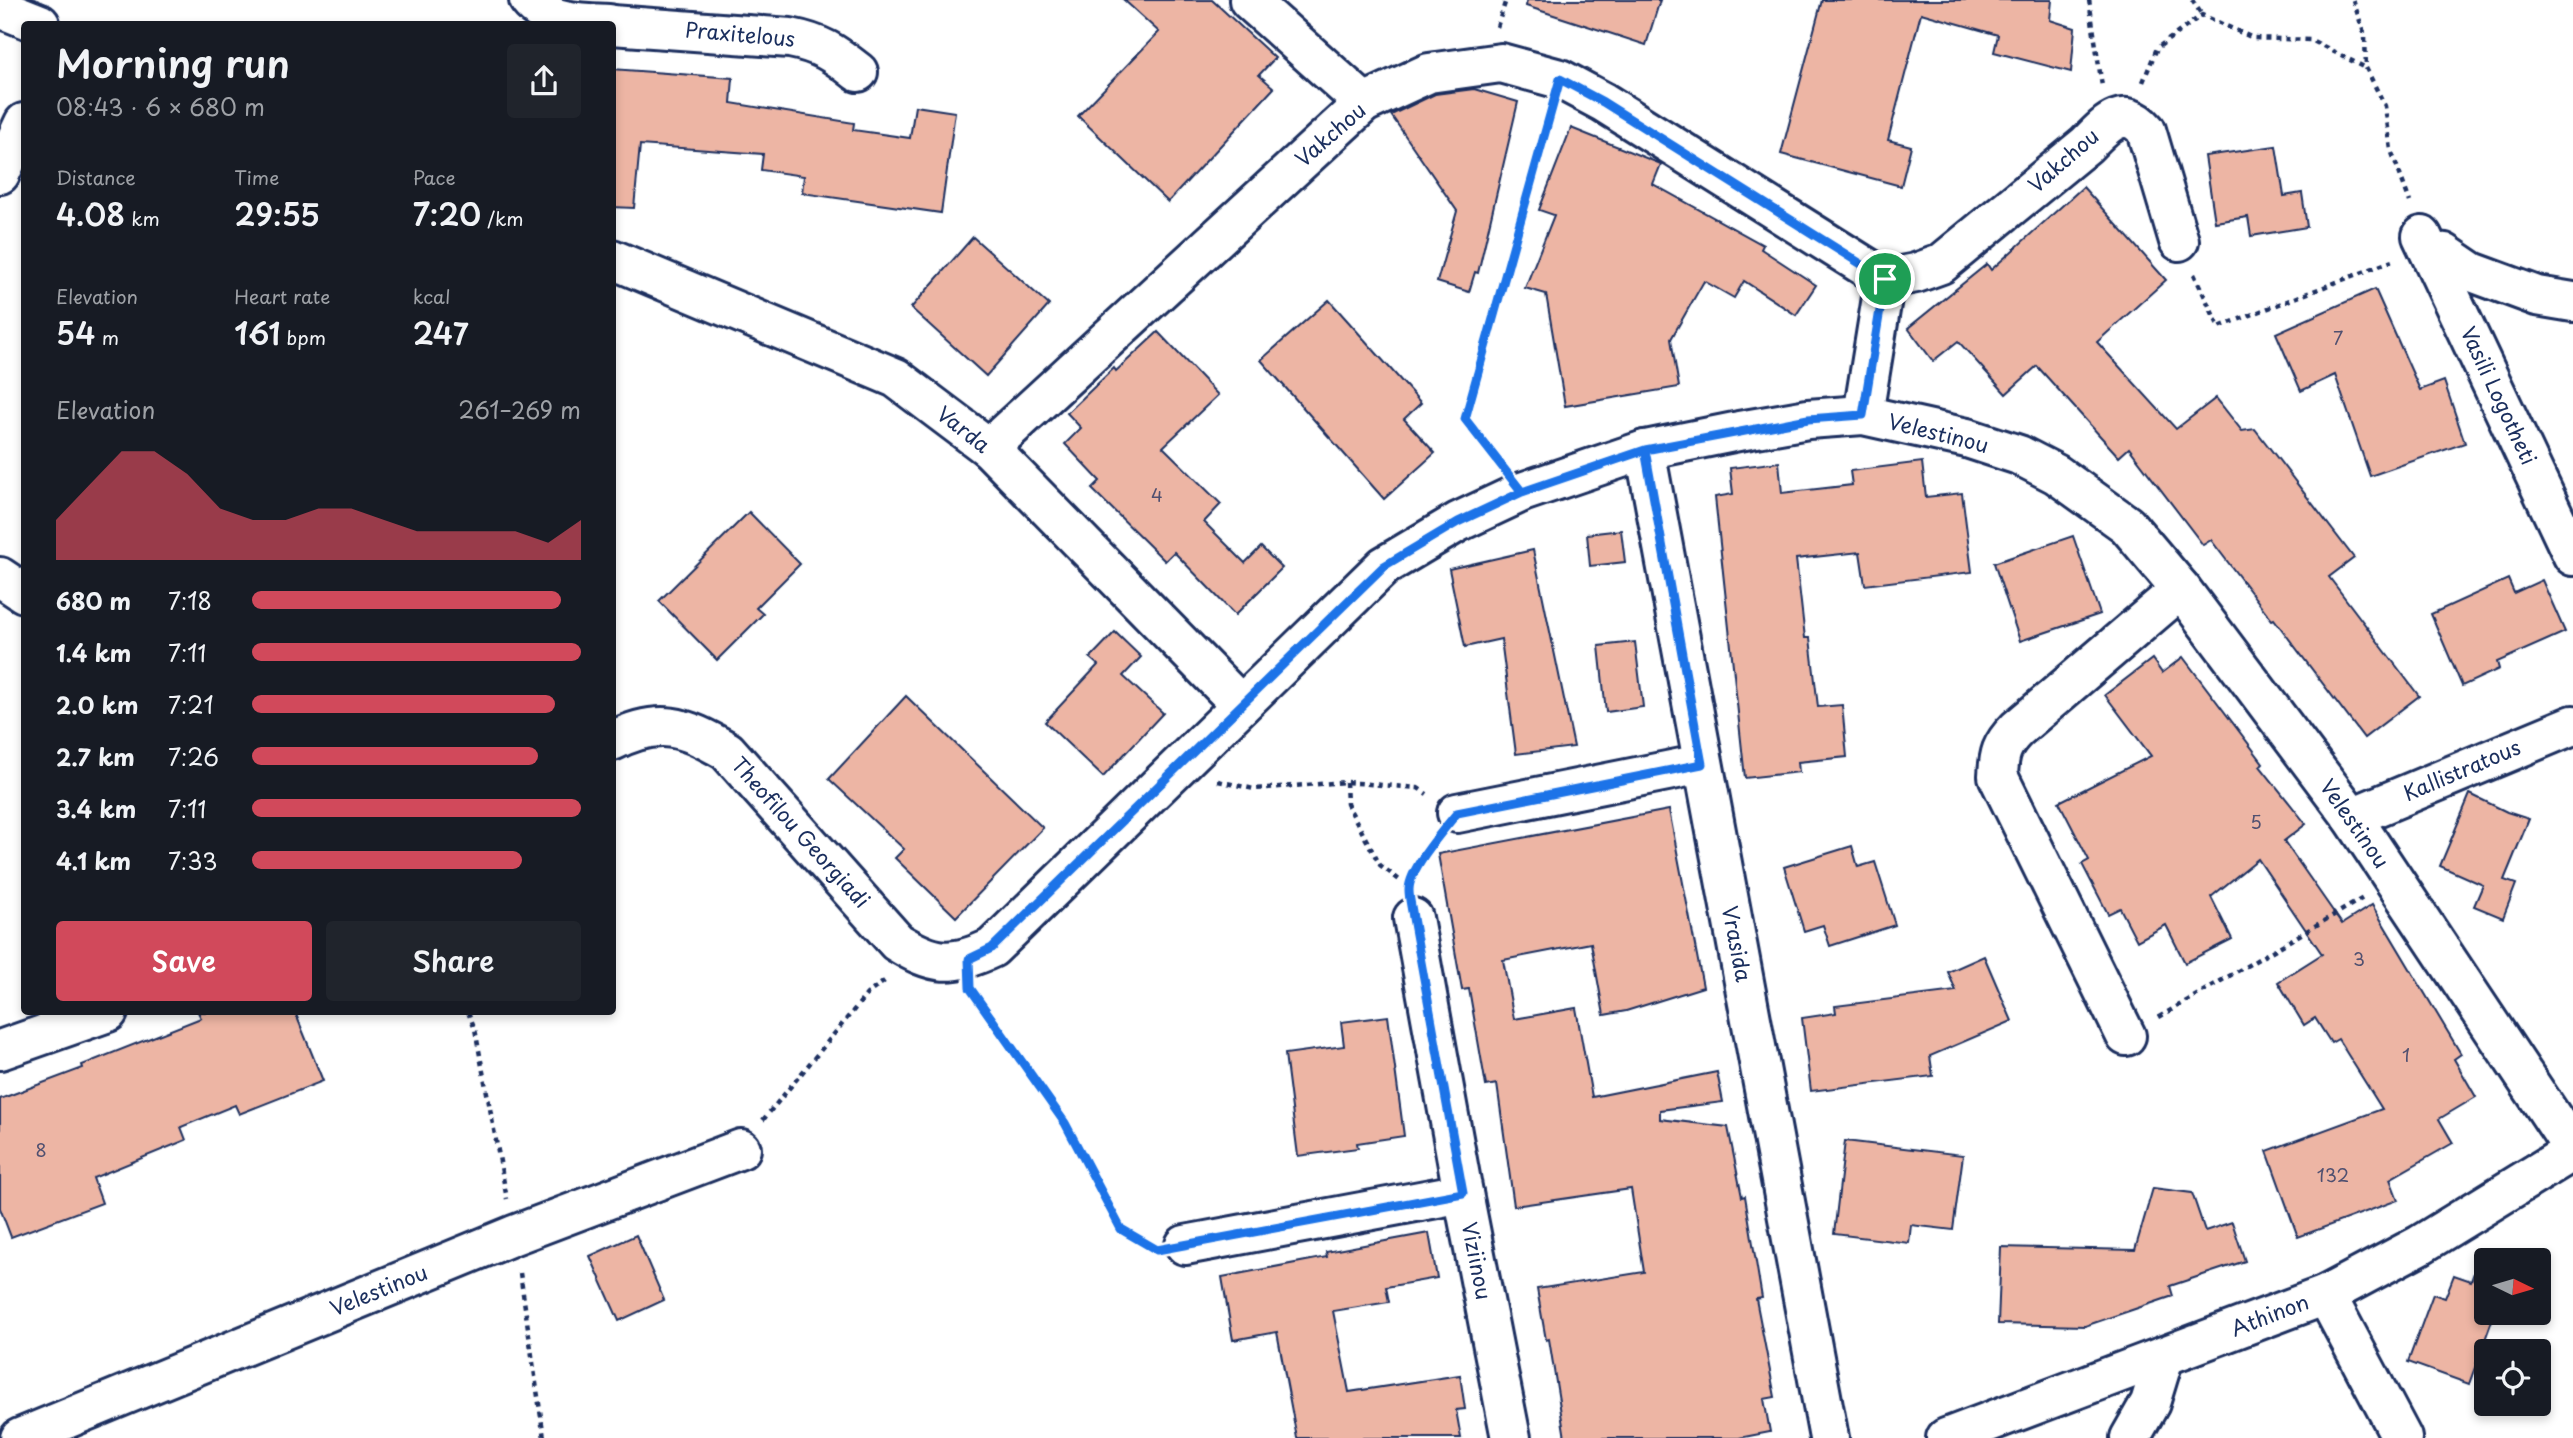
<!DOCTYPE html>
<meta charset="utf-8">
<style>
:root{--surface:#171b24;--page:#20242c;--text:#f1f3f6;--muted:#9ea1a6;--accent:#d1495b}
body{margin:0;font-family:"Playpen Sans",sans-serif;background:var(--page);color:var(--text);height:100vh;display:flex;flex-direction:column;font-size:26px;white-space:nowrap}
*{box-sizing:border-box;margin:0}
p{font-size:23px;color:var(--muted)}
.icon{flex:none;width:38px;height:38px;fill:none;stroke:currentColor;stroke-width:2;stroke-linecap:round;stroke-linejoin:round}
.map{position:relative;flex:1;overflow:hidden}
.side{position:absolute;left:21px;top:21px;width:595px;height:994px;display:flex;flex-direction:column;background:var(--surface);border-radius:7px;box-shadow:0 4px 10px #0003}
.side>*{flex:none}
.needle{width:46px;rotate:95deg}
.fabs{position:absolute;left:2474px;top:1248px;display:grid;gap:14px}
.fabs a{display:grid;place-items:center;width:77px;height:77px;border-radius:7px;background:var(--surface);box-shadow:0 4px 10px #0003;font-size:35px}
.pin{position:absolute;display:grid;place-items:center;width:60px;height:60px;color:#fff;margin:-30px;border:4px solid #fff;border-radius:50%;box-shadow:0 2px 7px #0007}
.round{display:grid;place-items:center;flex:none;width:74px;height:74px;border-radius:7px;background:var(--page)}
.head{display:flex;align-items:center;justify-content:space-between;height:119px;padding:0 35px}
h1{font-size:38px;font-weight:600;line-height:52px}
.stats{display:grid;grid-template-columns:repeat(3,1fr);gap:10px;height:119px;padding:7px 35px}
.stats div{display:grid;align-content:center}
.stats b{font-size:30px;font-weight:600}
.stats small{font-size:19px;font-weight:400}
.stats p{font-size:19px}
.chart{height:196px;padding:14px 35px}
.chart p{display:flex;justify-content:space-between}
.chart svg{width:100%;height:126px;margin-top:7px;fill:var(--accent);opacity:.7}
.button{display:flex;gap:14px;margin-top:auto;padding:14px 35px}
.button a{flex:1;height:80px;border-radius:7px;background:var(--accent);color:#fff;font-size:28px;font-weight:600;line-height:80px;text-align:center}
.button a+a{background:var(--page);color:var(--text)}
ul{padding:0 35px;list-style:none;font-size:23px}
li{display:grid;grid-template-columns:112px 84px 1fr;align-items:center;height:52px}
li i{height:18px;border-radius:9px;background:var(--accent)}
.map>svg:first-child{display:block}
.building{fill:#edb5a4;stroke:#1b2f5e;stroke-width:2}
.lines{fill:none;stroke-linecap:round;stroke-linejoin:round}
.minor-casing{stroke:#1b2f5e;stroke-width:44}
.path{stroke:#1b2f5e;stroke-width:4.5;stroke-dasharray:5 5;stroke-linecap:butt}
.minor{stroke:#fff;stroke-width:38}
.route-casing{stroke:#fff;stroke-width:14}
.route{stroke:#1a73e8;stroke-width:9}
.labels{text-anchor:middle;stroke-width:5;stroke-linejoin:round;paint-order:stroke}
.number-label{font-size:18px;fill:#505070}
.street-label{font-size:21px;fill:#1b2f5e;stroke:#fff}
</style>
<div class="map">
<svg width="2573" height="1438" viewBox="0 0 2573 1438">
<rect width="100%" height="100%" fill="#fff"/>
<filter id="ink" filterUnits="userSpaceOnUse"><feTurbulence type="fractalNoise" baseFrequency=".0143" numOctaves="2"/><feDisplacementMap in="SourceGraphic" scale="14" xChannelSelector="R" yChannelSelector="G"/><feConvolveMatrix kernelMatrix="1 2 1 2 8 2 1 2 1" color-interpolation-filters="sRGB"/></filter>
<g filter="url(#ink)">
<!-- building -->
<g class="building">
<polygon points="1124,0 1212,0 1275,58 1259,75 1274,88 1168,202 1078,116 1159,32"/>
<polygon points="1527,0 1660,0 1646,45 1526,6"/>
<polygon points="1822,0 2052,0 2050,20 2075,28 2071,72 1994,52 1998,35 1921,13 1888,140 1911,146 1901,186 1781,154"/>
<polygon points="612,69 733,78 731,103 854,123 853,130 910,138 915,106 955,112 941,213 802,193 804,176 761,170 763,154 640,145 634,208 612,207"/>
<polygon points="1474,89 1518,102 1478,273 1475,272 1469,292 1437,282 1457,211 1391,115 1435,94"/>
<polygon points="1571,128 1661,164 1653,184 1763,245 1761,249 1816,285 1796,315 1744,281 1734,298 1704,281 1671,339 1679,387 1565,406 1546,294 1525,288 1554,215 1539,210"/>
<polygon points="2276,146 2284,196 2302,193 2307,227 2251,236 2248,217 2215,222 2205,156"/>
<polygon points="2083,187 2166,280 2097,342 2176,429 2216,398 2242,431 2255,429 2354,558 2329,577 2419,696 2364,738 2274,619 2272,620 2211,540 2203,545 2129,448 2119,457 2037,366 2006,394 1958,341 1933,361 1908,328 1987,264 1991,270"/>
<polygon points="973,237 1049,305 986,376 911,308"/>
<polygon points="2375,289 2420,390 2444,381 2465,443 2370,476 2335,375 2301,391 2276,333"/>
<polygon points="1329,300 1421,403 1404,419 1435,453 1384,499 1261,360"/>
<polygon points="1158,332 1218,395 1163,447 1221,504 1204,522 1245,563 1261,547 1282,568 1235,615 1174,552 1165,561 1092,489 1100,481 1065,444 1081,428 1067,413 1114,368 1116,371"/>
<polygon points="1779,462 1782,493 1852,485 1850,471 1922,462 1926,497 1962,493 1972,572 1865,585 1860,552 1796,559 1805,638 1810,638 1818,707 1842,705 1847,757 1798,762 1799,772 1745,778 1715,497 1733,494 1730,468"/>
<polygon points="749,512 800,564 756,608 763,614 717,660 659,601"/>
<polygon points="1621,530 1625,562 1590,566 1587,534"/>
<polygon points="2073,536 2100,614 2020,641 1994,563"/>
<polygon points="1533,550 1574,747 1516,754 1501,639 1465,647 1449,569"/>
<polygon points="2508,579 2514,593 2542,580 2565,632 2497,662 2499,669 2462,686 2431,614"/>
<polygon points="1115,632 1141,657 1123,676 1163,713 1103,777 1045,722 1098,665 1090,658"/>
<polygon points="1635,642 1643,707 1606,712 1599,646"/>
<polygon points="2183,657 2263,763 2260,766 2306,824 2284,841 2342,924 2372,905 2461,1054 2454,1059 2476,1097 2439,1119 2453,1143 2390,1179 2398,1200 2298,1237 2267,1151 2382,1109 2338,1039 2331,1043 2315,1018 2304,1025 2278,982 2322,954 2258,859 2211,897 2232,939 2185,963 2166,925 2137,941 2120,908 2108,914 2082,864 2089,860 2059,802 2151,756 2105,695 2152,659 2162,673"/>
<polygon points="906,696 1043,828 956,917 895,858 904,849 829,779"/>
<polygon points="2470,794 2507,812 2529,819 2504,880 2516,884 2503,918 2474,906 2483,885 2440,866"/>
<polygon points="1669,810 1703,987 1626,1011 1604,1015 1591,943 1503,960 1514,1019 1576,1008 1592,1097 1717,1072 1723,1102 1660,1110 1660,1119 1728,1127 1742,1197 1745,1196 1762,1298 1756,1299 1775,1397 1764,1399 1770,1432 1739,1438 1565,1438 1549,1339 1546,1340 1537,1289 1644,1272 1631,1189 1514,1206 1497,1084 1486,1086 1469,989 1462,990 1438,854"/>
<polygon points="1852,846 1858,867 1875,862 1895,925 1830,946 1823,925 1804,931 1784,867"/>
<polygon points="1984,956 2012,1021 1930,1056 1933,1076 1811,1091 1802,1018 1836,1013 1835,1006 1956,991 1948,972"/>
<polygon points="198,1012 295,1012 323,1081 239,1114 235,1105 181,1127 186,1140 93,1178 102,1203 11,1237 0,1208 0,1099 83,1068 82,1065 201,1018"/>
<polygon points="1388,1016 1404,1136 1357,1143 1358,1148 1298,1156 1285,1054 1344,1046 1341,1022"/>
<polygon points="1845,1141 1963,1155 1953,1230 1911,1225 1909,1243 1834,1234"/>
<polygon points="2153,1188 2192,1193 2205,1231 2232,1222 2245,1261 2170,1286 2173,1296 2085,1326 1998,1324 2001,1247 2135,1250"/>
<polygon points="1429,1233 1437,1278 1386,1287 1389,1302 1333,1311 1349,1392 1460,1375 1465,1409 1456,1410 1461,1438 1297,1438 1277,1332 1233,1340 1222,1277 1327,1257 1326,1252"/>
<polygon points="636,1235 664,1300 619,1321 590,1256"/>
<polygon points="2481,1253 2501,1260 2487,1260 2487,1312 2495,1312 2469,1384 2408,1362 2433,1294 2445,1298 2454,1275 2471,1281"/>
</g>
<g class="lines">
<!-- minor casing -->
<g class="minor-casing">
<g id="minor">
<path d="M529,0C547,23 582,23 609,24"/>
<polyline points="1249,0 1364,103"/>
<polyline points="0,8 40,24"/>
<path d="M612,25L790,38C821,44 834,53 858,72"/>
<polyline points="0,174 24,123"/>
<polyline points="2422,236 2573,556"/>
<polyline points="2434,258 2444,253 2472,272 2537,296 2573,302"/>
<polyline points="612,259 896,378 989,448 1241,705"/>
<polyline points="1863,415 1885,279"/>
<path d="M989,448L1364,103L1429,73L1501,63L1560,79L1603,102L1885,279L1916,273L1941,264L2086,145C2104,127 2123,103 2146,130L2179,241"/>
<polyline points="1645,450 1829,1438"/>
<polyline points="0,577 24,593"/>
<path d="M612,741C660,717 683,726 727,751L897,942C934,965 952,967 992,948L1384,566L1458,522L1522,492L1645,450L1739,431L1808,419L1863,415L1967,438L2019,455L2056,474L2127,525L2181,589L2352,817L2573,1149"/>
<polyline points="1457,813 1702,764"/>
<polyline points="2352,817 2573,725"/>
<polyline points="1413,918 1463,1193 1511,1438"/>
<path d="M2126,1036L1998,776C1999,754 2001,745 2017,729L2181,589"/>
<polyline points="0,1050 108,1012"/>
<polyline points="1185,1245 1463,1193"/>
<polyline points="2326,1295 2402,1438"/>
<polyline points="20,1438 514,1235 741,1149"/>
<polyline points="1946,1438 2326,1295 2420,1245 2573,1151"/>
<polyline points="2130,1438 2150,1403 2164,1357"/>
</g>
</g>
<!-- path -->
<g class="path">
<polyline points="2089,0 2102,86"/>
<polyline points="2192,0 2202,15"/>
<polyline points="2353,0 2365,36 2366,68 2385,106 2391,150 2410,202"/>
<polyline points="1497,27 1506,0"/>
<polyline points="2143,82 2157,48 2202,15 2253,38 2311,40 2366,68"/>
<polyline points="2194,274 2219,327 2392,261"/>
<polyline points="1499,463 1465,419 1550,117"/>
<polyline points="1218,781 1254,789 1346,782 1418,788 1427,794"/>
<polyline points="1346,782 1347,804 1380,865 1402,882"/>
<polyline points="1411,881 1434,840"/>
<polyline points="974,994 1065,1123 1120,1229 1148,1244"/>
<polyline points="468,1012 475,1029 507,1199"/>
<polyline points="2159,1017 2363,898"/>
<polyline points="763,1120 867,994 886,980"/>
<polyline points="520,1273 544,1438"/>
</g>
<!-- minor -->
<use href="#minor" class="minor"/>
</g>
</g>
<g class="lines" filter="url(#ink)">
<!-- route casing -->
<g class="route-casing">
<path id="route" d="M1885,279L1863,415L1808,419L1645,450L1522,492L1458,522L1384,566L992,948L969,959L970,988L1065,1123L1121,1229L1157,1250L1463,1193L1413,918C1412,909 1409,899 1409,890C1409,869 1444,829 1457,813L1702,764L1645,450L1522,492L1465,419L1560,79L1603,102L1885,279"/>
</g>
<!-- route -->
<use href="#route" class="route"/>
</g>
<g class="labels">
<!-- number labels -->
<g class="number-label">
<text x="2338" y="345">7</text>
<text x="1157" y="502">4</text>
<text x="2256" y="829">5</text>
<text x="2359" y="966">3</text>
<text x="2406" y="1062">1</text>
<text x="41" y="1157">8</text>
<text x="2333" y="1182">132</text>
</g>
<!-- street labels -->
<g class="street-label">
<text transform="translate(740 35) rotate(5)" y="7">Praxitelous</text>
<text transform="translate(1331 135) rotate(-41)" y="7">Vakchou</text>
<text transform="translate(2064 161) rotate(-41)" y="7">Vakchou</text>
<text transform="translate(2498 396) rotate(65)" y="7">Vasili Logotheti</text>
<text transform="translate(963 430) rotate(38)" y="7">Varda</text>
<text transform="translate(1938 434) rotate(14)" y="7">Velestinou</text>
<text transform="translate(2462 771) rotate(-23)" y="7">Kallistratous</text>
<text transform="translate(2354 824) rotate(55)" y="7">Velestinou</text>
<text transform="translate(800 833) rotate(48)" y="7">Theofilou Georgiadi</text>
<text transform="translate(1736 944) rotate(79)" y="7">Vrasida</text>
<text transform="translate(1476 1261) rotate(79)" y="7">Viziinou</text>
<text transform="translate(379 1291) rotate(-22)" y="7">Velestinou</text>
<text transform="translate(2270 1316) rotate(-21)" y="7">Athinon</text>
</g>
</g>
</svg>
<div class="fabs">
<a><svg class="needle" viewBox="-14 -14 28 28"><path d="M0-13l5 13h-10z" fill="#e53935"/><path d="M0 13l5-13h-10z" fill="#9ea1a6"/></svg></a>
<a><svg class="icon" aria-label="locate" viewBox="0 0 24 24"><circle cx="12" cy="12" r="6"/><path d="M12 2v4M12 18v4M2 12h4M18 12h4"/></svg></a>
</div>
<div class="pin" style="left:1885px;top:279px;background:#1e9e55"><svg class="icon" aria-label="arrive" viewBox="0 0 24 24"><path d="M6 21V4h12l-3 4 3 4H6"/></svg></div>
<section class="side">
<div class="head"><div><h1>Morning run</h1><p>08:43 · 6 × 680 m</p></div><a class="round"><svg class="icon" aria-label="share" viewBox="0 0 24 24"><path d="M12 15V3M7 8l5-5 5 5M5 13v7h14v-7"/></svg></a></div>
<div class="stats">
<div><p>Distance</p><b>4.08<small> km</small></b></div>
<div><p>Time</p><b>29:55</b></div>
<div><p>Pace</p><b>7:20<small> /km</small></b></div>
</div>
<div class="stats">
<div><p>Elevation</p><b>54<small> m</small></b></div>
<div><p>Heart rate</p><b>161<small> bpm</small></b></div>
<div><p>kcal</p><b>247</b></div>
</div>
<div class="chart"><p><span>Elevation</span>261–269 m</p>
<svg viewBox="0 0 160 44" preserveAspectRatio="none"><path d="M0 44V30L10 18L20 6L30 6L40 14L50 26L60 30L70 30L80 26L90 26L100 30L110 34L120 34L130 34L140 34L150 38L160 30V44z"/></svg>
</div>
<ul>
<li><b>680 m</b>7:18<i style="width:94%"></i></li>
<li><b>1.4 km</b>7:11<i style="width:100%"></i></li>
<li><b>2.0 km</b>7:21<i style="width:92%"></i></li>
<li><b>2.7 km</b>7:26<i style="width:87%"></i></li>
<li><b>3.4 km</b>7:11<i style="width:100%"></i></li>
<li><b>4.1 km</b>7:33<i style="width:82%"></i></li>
</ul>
<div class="button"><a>Save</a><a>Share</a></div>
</section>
</div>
